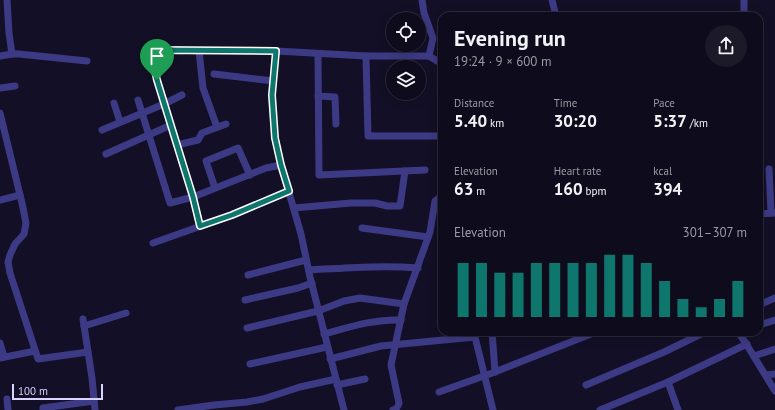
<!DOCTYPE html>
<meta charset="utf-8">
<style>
:root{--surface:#0e0b1c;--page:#1c1929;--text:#f1f3f6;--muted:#9b9ba3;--line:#2e2b3b;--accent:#0f766e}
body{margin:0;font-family:"PT Sans",sans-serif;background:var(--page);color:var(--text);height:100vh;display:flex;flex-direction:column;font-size:15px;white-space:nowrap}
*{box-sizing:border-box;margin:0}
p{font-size:13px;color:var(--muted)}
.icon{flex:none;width:22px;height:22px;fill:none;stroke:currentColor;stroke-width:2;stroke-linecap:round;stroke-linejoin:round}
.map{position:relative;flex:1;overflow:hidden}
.details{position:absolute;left:438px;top:12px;width:325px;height:324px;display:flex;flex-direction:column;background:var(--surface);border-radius:12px;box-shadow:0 2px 10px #0003,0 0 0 1px var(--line)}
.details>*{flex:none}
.buttons{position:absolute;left:386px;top:12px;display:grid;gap:8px}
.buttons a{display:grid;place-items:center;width:40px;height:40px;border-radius:50%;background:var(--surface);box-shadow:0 2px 10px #0003,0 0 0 1px var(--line);font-size:20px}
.scale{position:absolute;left:12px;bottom:10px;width:91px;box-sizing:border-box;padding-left:4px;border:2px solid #d9d4ff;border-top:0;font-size:11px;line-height:14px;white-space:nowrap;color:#d9d4ff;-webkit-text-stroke:3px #130f26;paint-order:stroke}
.pin{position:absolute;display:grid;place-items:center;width:34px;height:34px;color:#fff;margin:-41px -17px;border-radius:50% 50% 50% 0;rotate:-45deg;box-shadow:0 0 4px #0007}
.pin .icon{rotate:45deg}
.round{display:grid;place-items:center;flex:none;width:42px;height:42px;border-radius:21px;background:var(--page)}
.summary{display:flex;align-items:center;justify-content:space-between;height:68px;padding:0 16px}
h1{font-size:22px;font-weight:700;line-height:30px}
.figures{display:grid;grid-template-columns:repeat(3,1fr);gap:6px;height:68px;padding:4px 16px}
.figures div{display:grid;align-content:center}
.figures b{font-size:17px;font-weight:700}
.figures small{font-size:11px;font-weight:400}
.figures p{font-size:11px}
.chart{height:112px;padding:8px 16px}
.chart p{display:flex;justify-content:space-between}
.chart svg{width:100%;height:72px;margin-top:4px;stroke:var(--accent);stroke-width:6}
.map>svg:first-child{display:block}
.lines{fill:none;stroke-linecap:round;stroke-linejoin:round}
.street{stroke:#3d3a85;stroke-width:7}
.route-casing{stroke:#fff;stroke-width:8}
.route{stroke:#0f766e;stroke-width:5}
</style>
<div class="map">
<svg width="775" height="410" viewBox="0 0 775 410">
<rect width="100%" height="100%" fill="#130f26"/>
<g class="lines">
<!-- street -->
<g class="street">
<polyline points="7,0 9,33 12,54"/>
<polyline points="422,0 424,13 433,38 429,56"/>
<polyline points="552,0 556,16"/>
<polyline points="744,16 744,0"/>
<polyline points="199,51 203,88 217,127"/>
<polyline points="276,51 272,95 275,138 281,165 301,234 310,277 344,410"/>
<polyline points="318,54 319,175 425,170"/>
<polyline points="0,56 12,54 19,54 87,61"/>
<polyline points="366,56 368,136 442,136"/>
<polyline points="214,74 273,81"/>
<polyline points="0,88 15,86"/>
<polyline points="318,96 335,97 336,124"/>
<polyline points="138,100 170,203 193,197 266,168 281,165"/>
<polyline points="114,103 120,122"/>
<polyline points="0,113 22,203 26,223 24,234 15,244 10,255 8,262 10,273 38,359 88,352"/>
<polyline points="102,130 164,104 182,95"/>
<polyline points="177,145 198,140 202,133 226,124"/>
<polyline points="106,154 171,125"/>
<polyline points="769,169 771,213"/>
<polyline points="215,188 206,161 238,148 250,175"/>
<polyline points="0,200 20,195"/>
<polyline points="294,208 351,203 375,203 387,206 400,206 405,171"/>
<polyline points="759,214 775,213"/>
<polyline points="200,226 193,197 157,80 151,54 154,50 276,51 366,56 429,56 442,64"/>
<polyline points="362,228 428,237"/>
<polyline points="153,243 232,215 289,191"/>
<path d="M309,270C345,268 381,265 418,268"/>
<polyline points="248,275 306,260"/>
<polyline points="245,300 298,288 312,283"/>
<polyline points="759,305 775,298"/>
<polyline points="83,319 92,378 95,410"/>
<polyline points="759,325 775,320"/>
<polyline points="84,326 126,313"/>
<polyline points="247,328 318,311 344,301 360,298 404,304"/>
<polyline points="475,332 475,337 493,410"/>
<polyline points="492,332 495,372"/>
<polyline points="738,332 745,342 775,391"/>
<path d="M324,334C350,327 374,319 401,320"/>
<polyline points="0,343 4,357"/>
<polyline points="754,356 775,349"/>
<polyline points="0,358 35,351"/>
<polyline points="330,359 381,346 475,337"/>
<polyline points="250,364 327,347"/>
<polyline points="766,375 775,374"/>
<polyline points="337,385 365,379"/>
<polyline points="586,385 664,352 705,332"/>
<polyline points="439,392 495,372 596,332"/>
<polyline points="7,399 8,410"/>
<polyline points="43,410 43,408 94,401"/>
<polyline points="178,410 214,405 247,402 263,399 300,387 336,379"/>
<path d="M393,410C397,409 398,407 399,403L391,365L404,304L430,232L435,201L442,196"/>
<polyline points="600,410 668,382"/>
<polyline points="678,410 668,382 747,344"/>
</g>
</g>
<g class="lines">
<!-- route casing -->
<g class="route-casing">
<polygon id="route" points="154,50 276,51 272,95 275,138 281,165 289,191 232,215 200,226 193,197 157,80 151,54"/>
</g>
<!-- route -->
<use href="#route" class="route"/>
</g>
</svg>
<div class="buttons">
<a><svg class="icon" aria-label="locate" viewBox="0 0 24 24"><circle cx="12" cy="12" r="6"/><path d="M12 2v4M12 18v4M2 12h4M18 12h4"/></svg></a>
<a><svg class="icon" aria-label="layers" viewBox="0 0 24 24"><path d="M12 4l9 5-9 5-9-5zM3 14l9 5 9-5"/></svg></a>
</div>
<div class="scale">100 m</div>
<div class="pin" style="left:157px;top:80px;background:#1e9e55"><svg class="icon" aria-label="arrive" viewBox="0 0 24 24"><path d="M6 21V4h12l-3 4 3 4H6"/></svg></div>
<section class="details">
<div class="summary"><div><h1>Evening run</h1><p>19:24 · 9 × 600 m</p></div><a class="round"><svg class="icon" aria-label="share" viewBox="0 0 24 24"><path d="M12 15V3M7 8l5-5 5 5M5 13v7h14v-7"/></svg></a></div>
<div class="figures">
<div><p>Distance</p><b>5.40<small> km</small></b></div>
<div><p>Time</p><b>30:20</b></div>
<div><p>Pace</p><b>5:37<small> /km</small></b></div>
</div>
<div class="figures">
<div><p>Elevation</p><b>63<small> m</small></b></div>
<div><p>Heart rate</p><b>160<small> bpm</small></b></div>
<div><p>kcal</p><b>394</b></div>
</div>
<div class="chart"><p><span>Elevation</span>301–307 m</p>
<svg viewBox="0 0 160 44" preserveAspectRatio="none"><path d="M5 44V11M15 44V11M25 44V17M35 44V17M45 44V11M55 44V11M65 44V11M75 44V11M85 44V6M95 44V6M105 44V11M115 44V22M125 44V33M135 44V38M145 44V33M155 44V22"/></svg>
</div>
</section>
</div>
